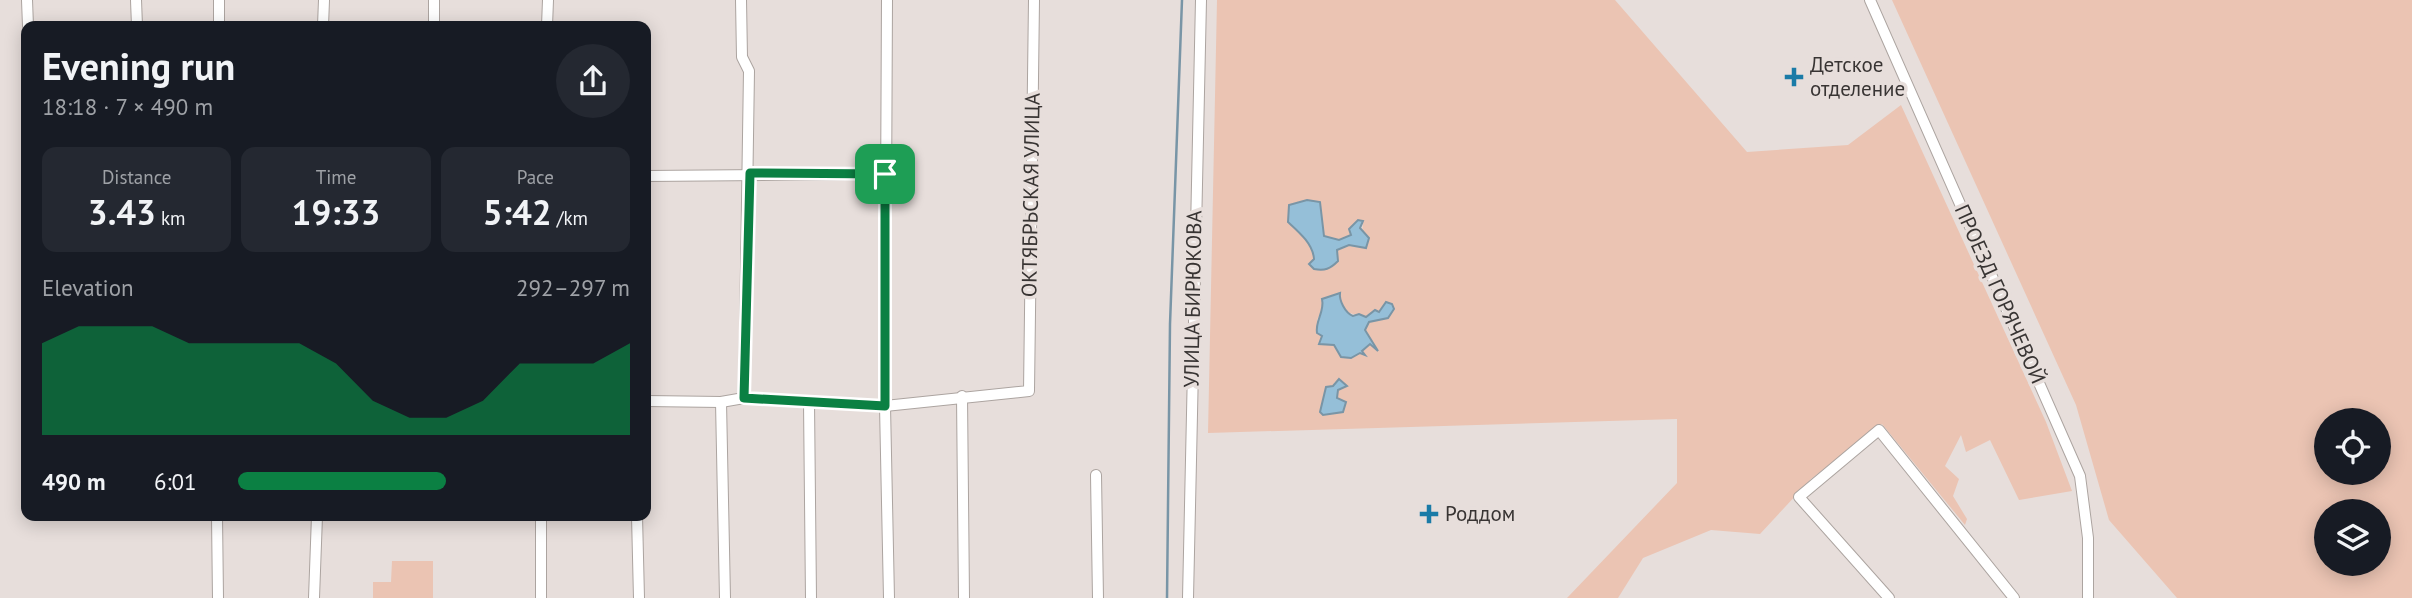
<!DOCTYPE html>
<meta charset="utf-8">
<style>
:root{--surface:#171b24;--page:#242831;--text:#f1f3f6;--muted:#9ea1a6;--accent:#0b8043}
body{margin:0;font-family:"PT Sans",sans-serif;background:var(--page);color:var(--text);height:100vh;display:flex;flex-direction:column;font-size:26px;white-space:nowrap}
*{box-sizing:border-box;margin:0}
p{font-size:23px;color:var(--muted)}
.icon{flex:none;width:38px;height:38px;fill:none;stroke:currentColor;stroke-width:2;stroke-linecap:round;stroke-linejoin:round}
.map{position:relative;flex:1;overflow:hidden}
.panel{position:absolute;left:21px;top:21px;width:630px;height:500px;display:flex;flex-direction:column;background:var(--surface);border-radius:14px;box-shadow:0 4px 18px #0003}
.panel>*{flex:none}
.buttons{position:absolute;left:2314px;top:408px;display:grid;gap:14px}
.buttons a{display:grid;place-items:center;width:77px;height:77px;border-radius:50%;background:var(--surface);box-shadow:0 4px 18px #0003;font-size:35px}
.pin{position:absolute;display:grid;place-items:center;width:60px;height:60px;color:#fff;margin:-30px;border-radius:14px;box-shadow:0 4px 10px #0006}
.round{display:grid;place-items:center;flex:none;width:74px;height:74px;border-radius:37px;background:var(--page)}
.headline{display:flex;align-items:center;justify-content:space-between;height:119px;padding:0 21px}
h1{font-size:38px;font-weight:700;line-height:52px}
.metrics{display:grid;grid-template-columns:repeat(3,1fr);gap:10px;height:119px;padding:7px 21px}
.metrics div{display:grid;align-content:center;border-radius:14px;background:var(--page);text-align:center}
.metrics b{font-size:35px;font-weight:700}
.metrics small{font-size:19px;font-weight:400}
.metrics p{font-size:19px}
.chart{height:196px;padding:14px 21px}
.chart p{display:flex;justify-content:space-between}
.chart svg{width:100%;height:126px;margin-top:7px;fill:var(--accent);opacity:.7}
ul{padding:0 21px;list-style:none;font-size:23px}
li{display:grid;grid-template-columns:112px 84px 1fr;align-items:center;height:52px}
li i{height:18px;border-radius:9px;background:var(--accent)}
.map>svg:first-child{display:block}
.green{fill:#ebc4b3;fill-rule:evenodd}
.water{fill:#95bfd8;stroke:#7995a6;stroke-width:2}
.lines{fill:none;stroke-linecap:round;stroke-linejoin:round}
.stream{stroke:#7995a6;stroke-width:2.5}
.street-casing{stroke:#aca4a0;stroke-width:12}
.street{stroke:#fff;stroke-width:10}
.route-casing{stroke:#fff;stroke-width:14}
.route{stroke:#0b8043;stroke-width:9}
.poi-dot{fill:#1a7ba7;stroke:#e7dedb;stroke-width:2.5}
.labels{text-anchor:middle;stroke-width:7;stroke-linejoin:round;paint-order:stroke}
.poi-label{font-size:21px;fill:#383433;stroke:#e7dedb;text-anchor:start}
.street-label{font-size:21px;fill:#383433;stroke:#e7dedb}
</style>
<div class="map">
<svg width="2412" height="598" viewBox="0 0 2412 598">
<rect width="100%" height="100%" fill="#e7dedb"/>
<!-- green -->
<g class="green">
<path d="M1217,0H1615L1747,152L1848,145L1901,105L2046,422L2072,491L2019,500L1990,440L1966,452L1961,435L1945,466L1959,479L1953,496L1967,519L1965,525L1882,424L1811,479L1760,534L1711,530L1643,558L1618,598H1567L1677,483V419L1208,433ZM1307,200L1320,202L1324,236C1333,241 1342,240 1351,235L1355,224L1363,222L1362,232L1369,238L1366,248L1349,245L1337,250L1338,261L1326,270L1314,260C1313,242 1300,234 1288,222L1290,207ZM1392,304L1394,308L1388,318L1369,322L1365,330L1377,349L1370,344L1353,355L1340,353L1334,345L1319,344L1322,336L1317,333V320L1324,307L1366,317ZM1335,382L1346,386L1338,390L1337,398L1346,402L1343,412H1320L1324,399Z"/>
<path d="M1892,0H2412V598H2177L2109,520L2076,405ZM2378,420V472H2326V420ZM2378,511V564H2326V511Z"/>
<polygon points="392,561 433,561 433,598 373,598 373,582 391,582"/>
</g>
<!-- water -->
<g class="water">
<path d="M1307,200L1320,202L1324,236L1339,240L1351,235L1349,229L1358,220L1363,221L1360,228L1369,238L1366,248L1349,245L1337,250L1338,261C1330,269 1325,271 1314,269L1309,264L1314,259C1313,244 1299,232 1288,222L1289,205Z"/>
<path d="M1340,293C1339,300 1345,313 1353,316L1359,314L1366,317L1375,310L1379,312L1386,302L1392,304L1394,309L1388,318L1369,322L1365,330L1378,351L1370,344L1362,351L1365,355L1360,353L1351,358L1341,357L1334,345L1319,344L1322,336L1317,333C1315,320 1325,312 1322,299Z"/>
<polygon points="1339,379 1347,386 1338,390 1337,398 1346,402 1343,412 1323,415 1320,412 1326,387 1333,386"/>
</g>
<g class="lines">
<!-- stream -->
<polyline class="stream" points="1167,598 1170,324 1182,0"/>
<!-- street casing -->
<g class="street-casing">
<g id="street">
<polyline points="27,0 28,26"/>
<polyline points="136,0 137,26"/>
<polyline points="741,0 742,57 749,71 744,398"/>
<polyline points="887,0 885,406 889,598"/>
<polyline points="1870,0 2080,476 2088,538 2088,598"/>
<polyline points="219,26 219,0"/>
<polyline points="323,26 324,0"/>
<polyline points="434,26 434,0"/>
<polyline points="547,26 548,0"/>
<polyline points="646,176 885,174"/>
<polyline points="962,396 964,598"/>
<polyline points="646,401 721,402 744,398 885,406 1029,391 1034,0"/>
<polyline points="721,402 725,598"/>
<polyline points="809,402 811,598"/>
<polyline points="1096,475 1098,598"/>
<polyline points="217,516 218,598"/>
<polyline points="541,516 541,598"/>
<polyline points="637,516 639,598"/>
<polyline points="314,598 317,516"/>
<polyline points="1188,598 1201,0"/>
<polyline points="1889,598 1799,497 1879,430 2014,598"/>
</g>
</g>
<!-- street -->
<use href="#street" class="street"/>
</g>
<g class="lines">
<!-- route casing -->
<g class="route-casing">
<polygon id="route" points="750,173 885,174 885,406 744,398"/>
</g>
<!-- route -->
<use href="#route" class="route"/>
</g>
<!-- markers -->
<g class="poi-dot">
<path d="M1790.5 66.5h7v7h7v7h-7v7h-7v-7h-7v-7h7z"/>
<path d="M1425.5 503.5h7v7h7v7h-7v7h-7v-7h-7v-7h7z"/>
</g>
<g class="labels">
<!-- poi labels -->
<g class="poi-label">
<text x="1810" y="72">Детское<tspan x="1810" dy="24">отделение</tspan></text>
<text x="1445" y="521">Роддом</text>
</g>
<!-- street labels -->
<g class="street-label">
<text transform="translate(1031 195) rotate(-89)" y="7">ОКТЯБРЬСКАЯ УЛИЦА</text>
<text transform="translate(2000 294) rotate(66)" y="7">ПРОЕЗД ГОРЯЧЕВОЙ</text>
<text transform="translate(1193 299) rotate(-89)" y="7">УЛИЦА БИРЮКОВА</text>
</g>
</g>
</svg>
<div class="buttons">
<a><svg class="icon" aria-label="locate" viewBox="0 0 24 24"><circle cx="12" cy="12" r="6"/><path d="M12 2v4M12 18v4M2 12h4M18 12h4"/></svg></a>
<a><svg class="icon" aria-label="layers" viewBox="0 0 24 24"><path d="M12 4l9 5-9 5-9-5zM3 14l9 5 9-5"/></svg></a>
</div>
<div class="pin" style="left:885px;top:174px;background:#1e9e55"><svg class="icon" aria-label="arrive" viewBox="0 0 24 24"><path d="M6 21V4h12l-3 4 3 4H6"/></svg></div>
<section class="panel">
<div class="headline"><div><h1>Evening run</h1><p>18:18 · 7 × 490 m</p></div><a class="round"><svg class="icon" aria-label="share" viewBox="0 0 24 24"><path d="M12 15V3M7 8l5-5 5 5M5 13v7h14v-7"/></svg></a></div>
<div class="metrics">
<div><p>Distance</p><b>3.43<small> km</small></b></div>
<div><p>Time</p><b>19:33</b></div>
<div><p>Pace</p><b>5:42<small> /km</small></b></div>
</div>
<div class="chart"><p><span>Elevation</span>292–297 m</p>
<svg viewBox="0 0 160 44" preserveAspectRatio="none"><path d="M0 44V12L10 6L20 6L30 6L40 12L50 12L60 12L70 12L80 19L90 32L100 38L110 38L120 32L130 19L140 19L150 19L160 12V44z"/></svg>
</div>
<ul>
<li><b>490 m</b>6:01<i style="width:53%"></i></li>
</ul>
</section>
</div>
